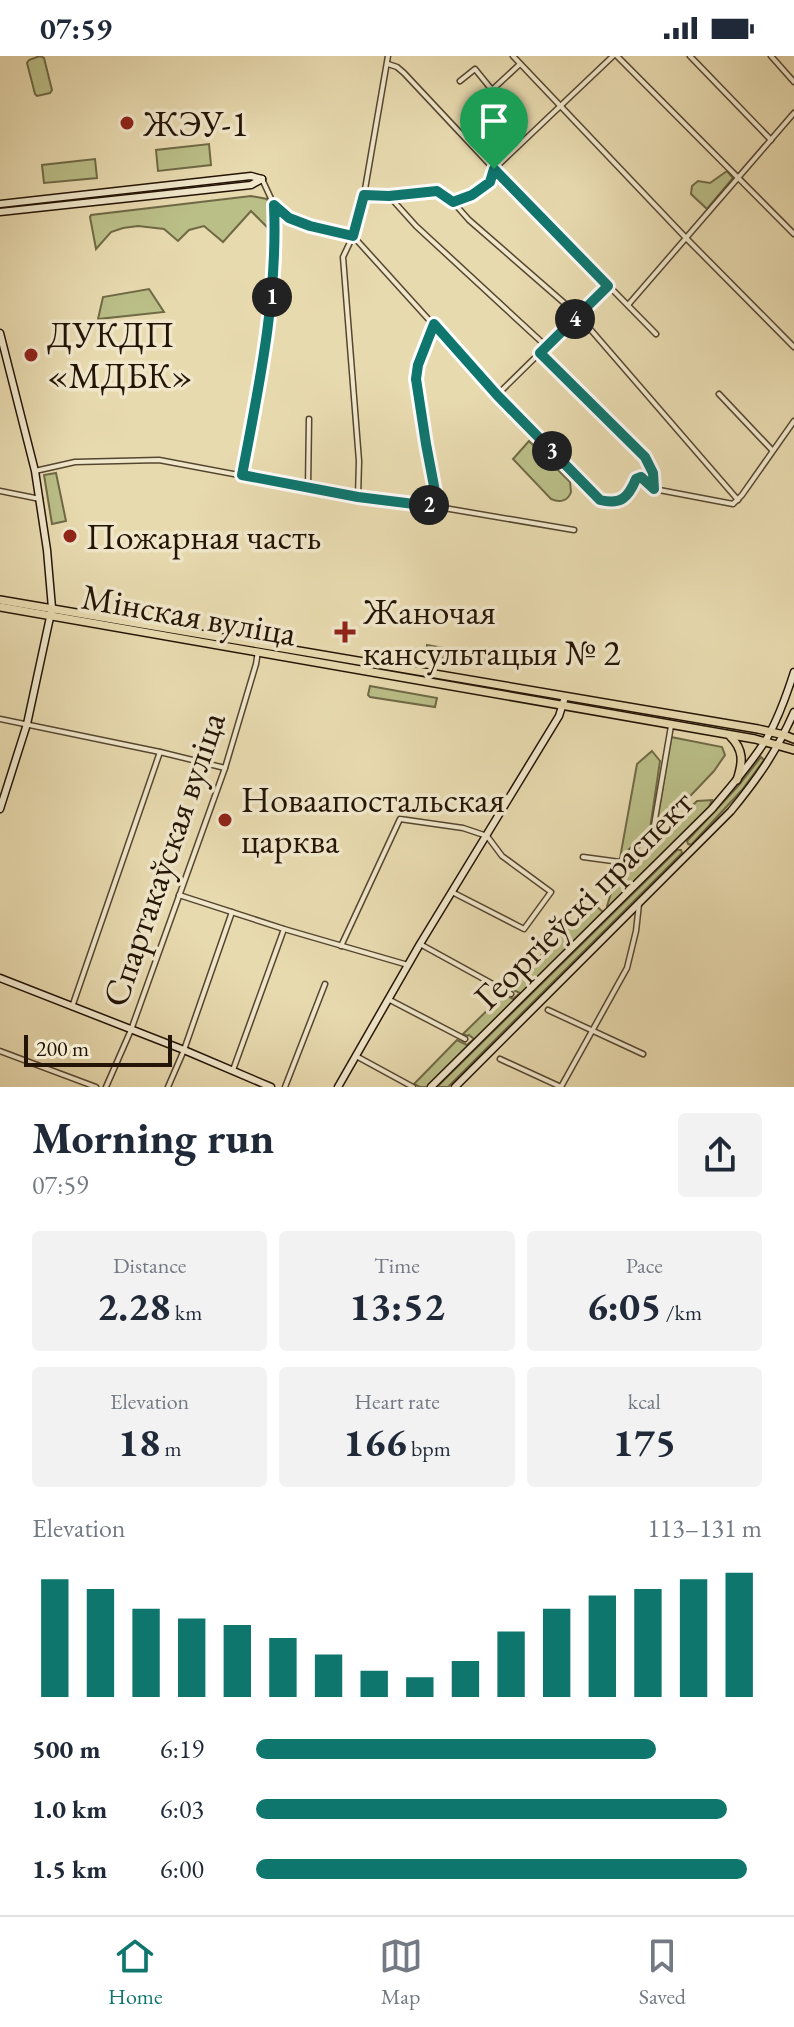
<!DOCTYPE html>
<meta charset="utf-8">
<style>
:root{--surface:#fff;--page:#f2f2f3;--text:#1f2937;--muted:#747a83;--line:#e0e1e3;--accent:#0f766e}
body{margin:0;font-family:"EB Garamond",serif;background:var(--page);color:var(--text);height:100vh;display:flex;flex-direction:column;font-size:30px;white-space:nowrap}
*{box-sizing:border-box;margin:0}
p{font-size:26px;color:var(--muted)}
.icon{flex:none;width:44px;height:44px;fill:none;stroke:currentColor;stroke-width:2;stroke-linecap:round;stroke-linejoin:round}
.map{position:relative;height:1031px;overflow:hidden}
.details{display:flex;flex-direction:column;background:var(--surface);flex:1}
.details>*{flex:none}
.scale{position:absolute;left:24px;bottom:20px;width:148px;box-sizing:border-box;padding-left:8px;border:4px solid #241405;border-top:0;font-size:22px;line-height:28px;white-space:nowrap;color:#241405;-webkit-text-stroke:6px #f0e7cb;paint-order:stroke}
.pin{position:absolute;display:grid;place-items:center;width:68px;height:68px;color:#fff;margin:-82px -34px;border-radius:50% 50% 50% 0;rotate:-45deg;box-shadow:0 0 8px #0007}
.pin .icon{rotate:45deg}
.km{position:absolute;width:40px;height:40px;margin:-20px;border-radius:50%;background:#222;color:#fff;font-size:22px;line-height:40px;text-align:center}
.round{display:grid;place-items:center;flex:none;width:84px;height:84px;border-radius:8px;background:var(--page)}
.summary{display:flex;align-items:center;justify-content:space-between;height:136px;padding:0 32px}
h1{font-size:44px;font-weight:700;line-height:60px}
.figures{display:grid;grid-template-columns:repeat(3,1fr);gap:12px;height:136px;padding:8px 32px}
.figures div{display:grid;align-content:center;border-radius:8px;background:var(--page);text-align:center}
.figures b{font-size:40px;font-weight:700}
.figures small{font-size:22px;font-weight:400}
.figures p{font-size:22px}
.chart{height:224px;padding:16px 32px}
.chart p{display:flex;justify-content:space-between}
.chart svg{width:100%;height:144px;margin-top:8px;stroke:var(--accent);stroke-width:6}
ul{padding:0 32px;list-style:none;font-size:26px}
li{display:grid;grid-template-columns:128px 96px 1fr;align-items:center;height:60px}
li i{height:20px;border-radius:10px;background:var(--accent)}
.status{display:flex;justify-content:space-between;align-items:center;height:56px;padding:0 40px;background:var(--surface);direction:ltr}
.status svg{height:22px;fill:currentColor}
.menu{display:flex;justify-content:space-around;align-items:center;height:112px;border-top:2px solid var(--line);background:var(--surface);font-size:22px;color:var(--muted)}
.menu a{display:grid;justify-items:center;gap:4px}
.menu .active{color:var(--accent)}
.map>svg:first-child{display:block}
.green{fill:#babe87;stroke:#6f6946;stroke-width:2}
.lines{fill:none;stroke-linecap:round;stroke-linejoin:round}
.minor-casing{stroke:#554630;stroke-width:7}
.secondary-casing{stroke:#241405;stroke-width:9}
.primary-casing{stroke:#241405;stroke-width:10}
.minor{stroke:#f0e7cb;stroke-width:4}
.secondary{stroke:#f0e7cb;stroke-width:6}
.primary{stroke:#e8daaf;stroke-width:7}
.route-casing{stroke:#fff;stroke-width:16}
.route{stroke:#0f766e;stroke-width:10}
.poi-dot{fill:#8f2418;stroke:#f0e7cb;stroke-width:3}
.labels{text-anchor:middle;stroke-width:7;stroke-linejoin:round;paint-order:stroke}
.poi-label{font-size:36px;fill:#241405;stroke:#f0e7cb;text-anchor:start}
.street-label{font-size:36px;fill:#241405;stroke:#f0e7cb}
</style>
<div class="status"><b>07:59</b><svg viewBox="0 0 49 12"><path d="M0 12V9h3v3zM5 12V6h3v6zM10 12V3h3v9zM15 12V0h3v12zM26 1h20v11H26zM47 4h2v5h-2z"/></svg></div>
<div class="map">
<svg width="794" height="1031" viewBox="0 0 794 1031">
<rect width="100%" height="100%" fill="#e8daaf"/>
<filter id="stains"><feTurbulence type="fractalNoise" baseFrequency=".0025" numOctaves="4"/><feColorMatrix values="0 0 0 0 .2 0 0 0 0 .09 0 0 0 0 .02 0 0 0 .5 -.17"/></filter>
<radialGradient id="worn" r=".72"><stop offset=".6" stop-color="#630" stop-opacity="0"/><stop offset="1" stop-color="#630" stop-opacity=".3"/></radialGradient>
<!-- green -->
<g class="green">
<polygon points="40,0 44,2 52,34 50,37 37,40 35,38 27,7 29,4"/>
<polygon points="209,88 211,109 158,115 156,94"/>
<polygon points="95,103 97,122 44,127 42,109"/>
<polygon points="727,115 733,122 707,153 691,138 692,130 698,125 710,127"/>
<polygon points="251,140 267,143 271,154 271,175 251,155 223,186 204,170 189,174 178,185 164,173 138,170 123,172 111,176 96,193 90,161 91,159"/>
<polygon points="149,233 164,256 98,263 103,241"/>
<path d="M529,385L570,426L571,436C568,445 560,447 551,443L513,403Z"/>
<polygon points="56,417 66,465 52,468 44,419"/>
<polygon points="427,589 494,601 492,610 426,599"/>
<polygon points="370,630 437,642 435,651 370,641 368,639"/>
<polygon points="671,681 722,691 725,699 714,715 655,777"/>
<polygon points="652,695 660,705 650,773 620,802 637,708"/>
<polygon points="761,701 764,704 742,734 691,789 688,788 687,785 738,730"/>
<polygon points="712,744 709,751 608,851 607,850 615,825 697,745"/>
<polygon points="677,794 681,794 682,797 448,1031 437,1031"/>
<polygon points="593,847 603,856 427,1031 420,1031 414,1028 457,984 467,989 474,983 469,979 467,980 463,978 504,938 513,943 520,937 509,932"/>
</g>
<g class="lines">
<!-- minor casing -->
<g class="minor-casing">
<g id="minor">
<polyline points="513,0 686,182 794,291"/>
<polyline points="617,0 794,178"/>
<polyline points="690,0 771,84"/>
<polyline points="771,0 794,26"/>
<polyline points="388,8 397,11 404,17 494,113 656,278"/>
<polyline points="460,25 475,13 492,34 520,8"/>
<path d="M262,123L274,149L289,162L310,170L353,180L497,339L600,444C621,450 628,442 636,423L641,421L654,433L733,448L742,439L794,365"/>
<polyline points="364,139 389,140 437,135 453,146 469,164 578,259 738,444"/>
<polyline points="389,140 416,170 546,290"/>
<polyline points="453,146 472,139 490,126 494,113 613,0"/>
<polyline points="628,249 794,57"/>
<polyline points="434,268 418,309 416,323 426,388 438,451"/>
<polyline points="540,297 645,401 653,417 654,430"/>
<polyline points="719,338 772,394"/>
<polyline points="497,339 608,230"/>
<polyline points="35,415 75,406 159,404 308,432 438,451 574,474"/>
<polyline points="242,419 272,244 274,149"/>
<polyline points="308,432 309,363"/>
<polyline points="0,435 40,443"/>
<polyline points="358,441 359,405 343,201 353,180 364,139 388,0"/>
<polyline points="0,663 160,696 225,712"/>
<polyline points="583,801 620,806 653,775 671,670"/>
<polyline points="179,839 284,873 408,909"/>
<polyline points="420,888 511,938"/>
<polyline points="341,890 400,763 463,772 487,780 502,800 551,836 524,873 452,836"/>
<polyline points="388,943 465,983"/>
<polyline points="72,951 160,696"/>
<polyline points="548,954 643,998"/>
<polyline points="0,995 96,1031"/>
<polyline points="356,1000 413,1031"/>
<polyline points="500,1003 561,1031 627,912 636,875 639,848"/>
<polyline points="233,1014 284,873"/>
<polyline points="106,1031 131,974 225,712 256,608 258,595"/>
<polyline points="168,1031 184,994 232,856"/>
<polyline points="285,1031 325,928"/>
</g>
</g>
<!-- secondary casing -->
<g class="secondary-casing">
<g id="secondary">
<polyline points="0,148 251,120 262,123"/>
<polyline points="0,156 251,129 262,123"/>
<polyline points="0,277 35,415 47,494 52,552 27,668 0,753"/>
<polyline points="0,922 184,994 271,1031"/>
<polyline points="338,1031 420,888 559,660 565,641"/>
<path d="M431,1031L712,753C731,730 752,707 767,682C779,661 787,638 794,616"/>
<path d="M455,1031L731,755C758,722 777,695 794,656"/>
</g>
</g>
<!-- primary casing -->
<g class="primary-casing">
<g id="primary">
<polyline points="0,544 758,673 784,679 794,683"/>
<polyline points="0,551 755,683 794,694"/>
<path d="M730,680C744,694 743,706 737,724"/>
</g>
</g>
<!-- minor -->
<use href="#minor" class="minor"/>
<!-- secondary -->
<use href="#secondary" class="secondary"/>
<!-- primary -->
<use href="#primary" class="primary"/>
</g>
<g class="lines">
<!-- route casing -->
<g class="route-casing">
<path id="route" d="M494,113L608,230L540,297L645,401L653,417L654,433L641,421L636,423C628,442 621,449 600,444L497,339L434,268L418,309L416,323L426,388L438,451L358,441L242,419C259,330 278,240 274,149L289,162L310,170L353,180L364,139L389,140L437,135L453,146L472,139L490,126Z"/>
</g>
<!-- route -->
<use href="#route" class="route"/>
</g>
<!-- markers -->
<g class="poi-dot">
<circle cx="127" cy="67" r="8"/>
<circle cx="31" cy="299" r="8"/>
<circle cx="70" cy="480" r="8"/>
<path d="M341 564h8v8h8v8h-8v8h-8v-8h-8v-8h8z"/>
<circle cx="225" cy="764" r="8"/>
</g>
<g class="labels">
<!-- poi labels -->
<g class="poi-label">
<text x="143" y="80">ЖЭУ-1</text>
<text x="47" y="291">ДУКДП<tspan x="47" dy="41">«МДБК»</tspan></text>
<text x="86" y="493">Пожарная часть</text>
<text x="363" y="568">Жаночая<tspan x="363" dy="41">кансультацыя № 2</tspan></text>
<text x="241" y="756">Новаапостальская<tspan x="241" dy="41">царква</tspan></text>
</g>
<!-- street labels -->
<g class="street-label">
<text transform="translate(189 558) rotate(10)" y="13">Мінская вуліца</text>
<text transform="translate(163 803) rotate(-71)" y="13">Спартакаўская вуліца</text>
<text transform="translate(583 843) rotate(-45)" y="13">Георгіеўскі праспект</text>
</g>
</g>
<rect width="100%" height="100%" filter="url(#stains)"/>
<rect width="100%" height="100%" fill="url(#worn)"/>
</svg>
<div class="scale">200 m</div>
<div class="pin" style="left:494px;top:113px;background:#1e9e55"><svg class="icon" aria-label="arrive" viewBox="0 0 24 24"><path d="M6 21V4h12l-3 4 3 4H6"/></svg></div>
<b class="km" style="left:272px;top:241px">1</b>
<b class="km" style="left:429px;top:449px">2</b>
<b class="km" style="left:552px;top:395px">3</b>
<b class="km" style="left:575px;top:263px">4</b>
</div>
<section class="details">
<div class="summary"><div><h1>Morning run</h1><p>07:59</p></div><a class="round"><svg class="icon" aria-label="share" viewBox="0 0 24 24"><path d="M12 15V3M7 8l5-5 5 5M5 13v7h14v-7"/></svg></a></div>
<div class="figures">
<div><p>Distance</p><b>2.28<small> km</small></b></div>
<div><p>Time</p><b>13:52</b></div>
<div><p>Pace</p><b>6:05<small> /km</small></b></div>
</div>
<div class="figures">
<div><p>Elevation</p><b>18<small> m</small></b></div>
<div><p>Heart rate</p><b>166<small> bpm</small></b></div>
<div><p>kcal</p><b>175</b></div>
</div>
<div class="chart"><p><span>Elevation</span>113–131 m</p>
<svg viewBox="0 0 160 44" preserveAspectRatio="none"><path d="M5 44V8M15 44V11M25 44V17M35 44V20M45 44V22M55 44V26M65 44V31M75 44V36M85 44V38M95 44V33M105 44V24M115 44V17M125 44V13M135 44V11M145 44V8M155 44V6"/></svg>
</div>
<ul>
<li><b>500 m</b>6:19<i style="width:79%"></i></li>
<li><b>1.0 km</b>6:03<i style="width:93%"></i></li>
<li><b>1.5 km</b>6:00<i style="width:97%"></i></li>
</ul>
</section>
<nav class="menu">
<a class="active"><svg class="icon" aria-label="home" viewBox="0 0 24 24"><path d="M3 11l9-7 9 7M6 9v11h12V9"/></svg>Home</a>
<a><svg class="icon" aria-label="map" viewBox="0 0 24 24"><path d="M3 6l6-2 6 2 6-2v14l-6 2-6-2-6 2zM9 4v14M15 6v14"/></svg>Map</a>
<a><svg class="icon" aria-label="saved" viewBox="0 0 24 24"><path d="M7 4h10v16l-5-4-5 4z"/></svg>Saved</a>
</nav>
